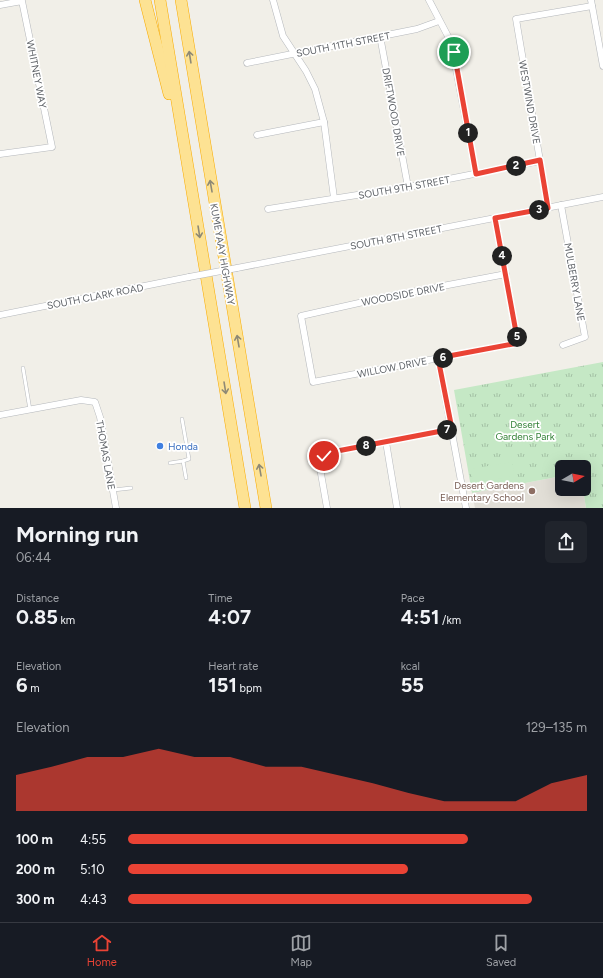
<!DOCTYPE html>
<meta charset="utf-8">
<style>
:root{--surface:#171b24;--page:#20242c;--text:#f1f3f6;--muted:#9ea1a6;--line:#363941;--accent:#ea4335}
body{margin:0;font-family:Figtree,sans-serif;background:var(--page);color:var(--text);height:100vh;display:flex;flex-direction:column;font-size:15px;white-space:nowrap}
*{box-sizing:border-box;margin:0}
p{font-size:13px;color:var(--muted)}
.icon{flex:none;width:22px;height:22px;fill:none;stroke:currentColor;stroke-width:2;stroke-linecap:round;stroke-linejoin:round}
.map{position:relative;height:508px;overflow:hidden}
.panel{display:flex;flex-direction:column;background:var(--surface);flex:1}
.panel>*{flex:none}
.needle{width:26px;rotate:80deg}
.controls{position:absolute;left:555px;top:460px;display:grid;gap:8px}
.controls a{display:grid;place-items:center;width:36px;height:36px;border-radius:6px;background:var(--surface);box-shadow:0 4px 16px #0002;font-size:20px}
.pin{position:absolute;display:grid;place-items:center;width:34px;height:34px;color:#fff;margin:-17px;border:2px solid #fff;border-radius:50%;box-shadow:0 1px 4px #0007}
.km{position:absolute;width:20px;height:20px;margin:-10px;border-radius:50%;background:#222;color:#fff;font-size:11px;line-height:20px;text-align:center}
.round{display:grid;place-items:center;flex:none;width:42px;height:42px;border-radius:6px;background:var(--page)}
.overview{display:flex;align-items:center;justify-content:space-between;height:68px;padding:0 16px}
h1{font-size:22px;font-weight:700;line-height:30px}
.metrics{display:grid;grid-template-columns:repeat(3,1fr);gap:6px;height:68px;padding:4px 16px}
.metrics div{display:grid;align-content:center}
.metrics b{font-size:20px;font-weight:700}
.metrics small{font-size:11px;font-weight:400}
.metrics p{font-size:11px}
.chart{height:112px;padding:8px 16px}
.chart p{display:flex;justify-content:space-between}
.chart svg{width:100%;height:72px;margin-top:4px;fill:var(--accent);opacity:.7}
ul{padding:0 16px;list-style:none;font-size:13px}
li{display:grid;grid-template-columns:64px 48px 1fr;align-items:center;height:30px}
li i{height:10px;border-radius:5px;background:var(--accent)}
.menu{display:flex;justify-content:space-around;align-items:center;height:56px;border-top:1px solid var(--line);background:var(--surface);font-size:11px;color:var(--muted)}
.menu a{display:grid;justify-items:center;gap:2px}
.menu .on{color:var(--accent)}
.map>svg:first-child{display:block}
.education{fill:#e1ded6}
.grass{fill:url(#grass-tufts)}
.garden{fill:#c5e8c5}
.lines{fill:none;stroke-linecap:round;stroke-linejoin:round}
.lane-casing{stroke:#b5b8bc;stroke-width:4}
.street-casing{stroke:#b5b8bc;stroke-width:7}
.highway-casing{stroke:#f9ab00;stroke-width:12}
.lane{stroke:#fff;stroke-width:3}
.street{stroke:#fff;stroke-width:6}
.highway{stroke:#fde293;stroke-width:11}
.street-bridge-casing{stroke:#b5b8bc;stroke-width:7;stroke-linecap:butt}
.street-bridge{stroke:#fff;stroke-width:6}
.oneway{stroke:#8e8975}
.route-casing{stroke:#fff;stroke-width:8}
.route{stroke:#ea4335;stroke-width:5}
.shop-dot{fill:#3f7fe0;stroke:#fff;stroke-width:1.5}
.education-dot{fill:#8d6e63;stroke:#fff;stroke-width:1.5}
.labels{text-anchor:middle;stroke-width:3.5;stroke-linejoin:round;paint-order:stroke}
.street-label{font-size:10px;fill:#5f6368;stroke:#fff}
.park-label{font-size:10px;fill:#348238;stroke:#fff}
.shop-label{font-size:10px;fill:#366cbe;stroke:#fff;text-anchor:start}
.education-label{font-size:10px;fill:#785e54;stroke:#fff;text-anchor:end}
</style>
<div class="map">
<svg width="603" height="508" viewBox="0 0 603 508">
<defs>
<pattern id="grass-tufts" width="24" height="20" patternUnits="userSpaceOnUse"><rect width="24" height="20" fill="#c5e8c5"/><path d="M3 7l-1-3M5 7V3M7 7l1-3M15 17l-1-3M17 17v-4M19 17l1-3" fill="none" stroke="#a3c0a4"/></pattern>
</defs>
<rect width="100%" height="100%" fill="#f1efe8"/>
<!-- education -->
<polygon class="education" points="562,476 562,489 583,489 586,508 475,508 472,493"/>
<!-- grass -->
<polygon class="grass" points="603,362 603,508 586,508 583,489 584,467 562,467 562,476 472,493 454,390"/>
<!-- garden -->
<polygon class="garden" points="512,462 515,476 473,483 471,469"/>
<g class="lines">
<!-- lane casing -->
<g class="lane-casing">
<g id="lane">
<polyline points="23,368 30,410"/>
<polyline points="182,419 189,459 183,461 186,478"/>
<polyline points="170,463 183,461"/>
<polyline points="113,490 131,488"/>
</g>
</g>
<!-- street casing -->
<g class="street-casing">
<g id="street">
<polyline points="273,0 283,36 306,71 315,89 324,122 334,198"/>
<polyline points="429,0 451,42 476,174"/>
<polyline points="591,0 603,66"/>
<polyline points="0,5 22,1 52,147 0,154"/>
<polyline points="380,36 408,187"/>
<polyline points="247,63 417,29 439,21"/>
<polyline points="257,135 324,122"/>
<polyline points="561,205 585,337 563,345"/>
<polyline points="548,208 516,19 592,6"/>
<polyline points="268,209 408,187 540,161"/>
<polyline points="495,218 518,343 313,382 301,316 390,296 506,274"/>
<polyline points="237,268 603,197"/>
<polyline points="0,315 189,277"/>
<polyline points="438,358 466,508"/>
<polyline points="0,415 81,400 95,402 100,417 116,508"/>
<polyline points="386,442 397,508"/>
<polyline points="327,508 320,468 324,456 332,452 452,429"/>
</g>
</g>
<!-- highway casing -->
<g class="highway-casing">
<g id="highway">
<polyline points="145,0 169,94"/>
<polyline points="160,0 245,508"/>
<polyline points="181,0 266,508"/>
</g>
</g>
<!-- lane -->
<use href="#lane" class="lane"/>
<!-- street -->
<use href="#street" class="street"/>
<!-- highway -->
<use href="#highway" class="highway"/>
<!-- street-bridge casing -->
<g class="street-bridge-casing">
<polyline id="street-bridge" points="189,277 237,268"/>
</g>
<!-- street-bridge -->
<use href="#street-bridge" class="street-bridge"/>
</g>
<!-- one-way arrows -->
<defs><path id="oneway-shaft" d="M-6 0H5M1.5-3L5.5 0L1.5 3" fill="none" stroke-width="1.6" stroke-linecap="round" stroke-linejoin="round"/></defs>
<g class="oneway">
<use href="#oneway-shaft" transform="translate(190 57) rotate(-99)"/>
<use href="#oneway-shaft" transform="translate(211 186) rotate(-100)"/>
<use href="#oneway-shaft" transform="translate(199 232) rotate(81)"/>
<use href="#oneway-shaft" transform="translate(238 341) rotate(-100)"/>
<use href="#oneway-shaft" transform="translate(225 388) rotate(81)"/>
<use href="#oneway-shaft" transform="translate(260 470) rotate(-100)"/>
</g>
<g class="lines">
<!-- route casing -->
<g class="route-casing">
<polyline id="route" points="324,456 332,452 452,429 438,358 518,343 495,218 548,208 540,160 476,174 454,52"/>
</g>
<!-- route -->
<use href="#route" class="route"/>
</g>
<!-- markers -->
<circle class="shop-dot" cx="160" cy="446" r="4"/>
<circle class="education-dot" cx="532" cy="491" r="4"/>
<g class="labels">
<!-- street labels -->
<g class="street-label">
<text transform="translate(343 44) rotate(-11)" y="4">SOUTH 11TH STREET</text>
<text transform="translate(37 74) rotate(79)" y="4">WHITNEY WAY</text>
<text transform="translate(530 102) rotate(80)" y="4">WESTWIND DRIVE</text>
<text transform="translate(394 112) rotate(80)" y="4">DRIFTWOOD DRIVE</text>
<text transform="translate(404 187) rotate(-10)" y="4">SOUTH 9TH STREET</text>
<text transform="translate(396 237) rotate(-11)" y="4">SOUTH 8TH STREET</text>
<text transform="translate(223 254) rotate(80)" y="4">KUMEYAAY HIGHWAY</text>
<text transform="translate(575 282) rotate(80)" y="4">MULBERRY LANE</text>
<text transform="translate(403 294) rotate(-11)" y="4">WOODSIDE DRIVE</text>
<text transform="translate(95 296) rotate(-11)" y="4">SOUTH CLARK ROAD</text>
<text transform="translate(392 367) rotate(-11)" y="4">WILLOW DRIVE</text>
<text transform="translate(106 455) rotate(80)" y="4">THOMAS LANE</text>
</g>
<!-- park labels -->
<g class="park-label">
<text x="525" y="428">Desert<tspan x="525" dy="12">Gardens Park</tspan></text>
</g>
<!-- shop labels -->
<g class="shop-label">
<text x="168" y="450">Honda</text>
</g>
<!-- education labels -->
<g class="education-label">
<text x="524" y="489">Desert Gardens<tspan x="524" dy="12">Elementary School</tspan></text>
</g>
</g>
</svg>
<div class="controls">
<a><svg class="needle" viewBox="-14 -14 28 28"><path d="M0-13l5 13h-10z" fill="#e53935"/><path d="M0 13l5-13h-10z" fill="#9ea1a6"/></svg></a>
</div>
<div class="pin" style="left:454px;top:52px;background:#1e9e55"><svg class="icon" aria-label="arrive" viewBox="0 0 24 24"><path d="M6 21V4h12l-3 4 3 4H6"/></svg></div>
<div class="pin" style="left:324px;top:456px;background:#d93025"><svg class="icon" aria-label="check" viewBox="0 0 24 24"><path d="M5 12l5 5 9-10"/></svg></div>
<b class="km" style="left:468px;top:133px">1</b>
<b class="km" style="left:516px;top:166px">2</b>
<b class="km" style="left:539px;top:210px">3</b>
<b class="km" style="left:502px;top:256px">4</b>
<b class="km" style="left:517px;top:337px">5</b>
<b class="km" style="left:443px;top:358px">6</b>
<b class="km" style="left:447px;top:430px">7</b>
<b class="km" style="left:366px;top:446px">8</b>
</div>
<section class="panel">
<div class="overview"><div><h1>Morning run</h1><p>06:44</p></div><a class="round"><svg class="icon" aria-label="share" viewBox="0 0 24 24"><path d="M12 15V3M7 8l5-5 5 5M5 13v7h14v-7"/></svg></a></div>
<div class="metrics">
<div><p>Distance</p><b>0.85<small> km</small></b></div>
<div><p>Time</p><b>4:07</b></div>
<div><p>Pace</p><b>4:51<small> /km</small></b></div>
</div>
<div class="metrics">
<div><p>Elevation</p><b>6<small> m</small></b></div>
<div><p>Heart rate</p><b>151<small> bpm</small></b></div>
<div><p>kcal</p><b>55</b></div>
</div>
<div class="chart"><p><span>Elevation</span>129–135 m</p>
<svg viewBox="0 0 160 44" preserveAspectRatio="none"><path d="M0 44V22L10 17L20 11L30 11L40 6L50 11L60 11L70 17L80 17L90 22L100 27L110 33L120 38L130 38L140 38L150 27L160 22V44z"/></svg>
</div>
<ul>
<li><b>100 m</b>4:55<i style="width:74%"></i></li>
<li><b>200 m</b>5:10<i style="width:61%"></i></li>
<li><b>300 m</b>4:43<i style="width:88%"></i></li>
</ul>
</section>
<nav class="menu">
<a class="on"><svg class="icon" aria-label="home" viewBox="0 0 24 24"><path d="M3 11l9-7 9 7M6 9v11h12V9"/></svg>Home</a>
<a><svg class="icon" aria-label="map" viewBox="0 0 24 24"><path d="M3 6l6-2 6 2 6-2v14l-6 2-6-2-6 2zM9 4v14M15 6v14"/></svg>Map</a>
<a><svg class="icon" aria-label="saved" viewBox="0 0 24 24"><path d="M7 4h10v16l-5-4-5 4z"/></svg>Saved</a>
</nav>
